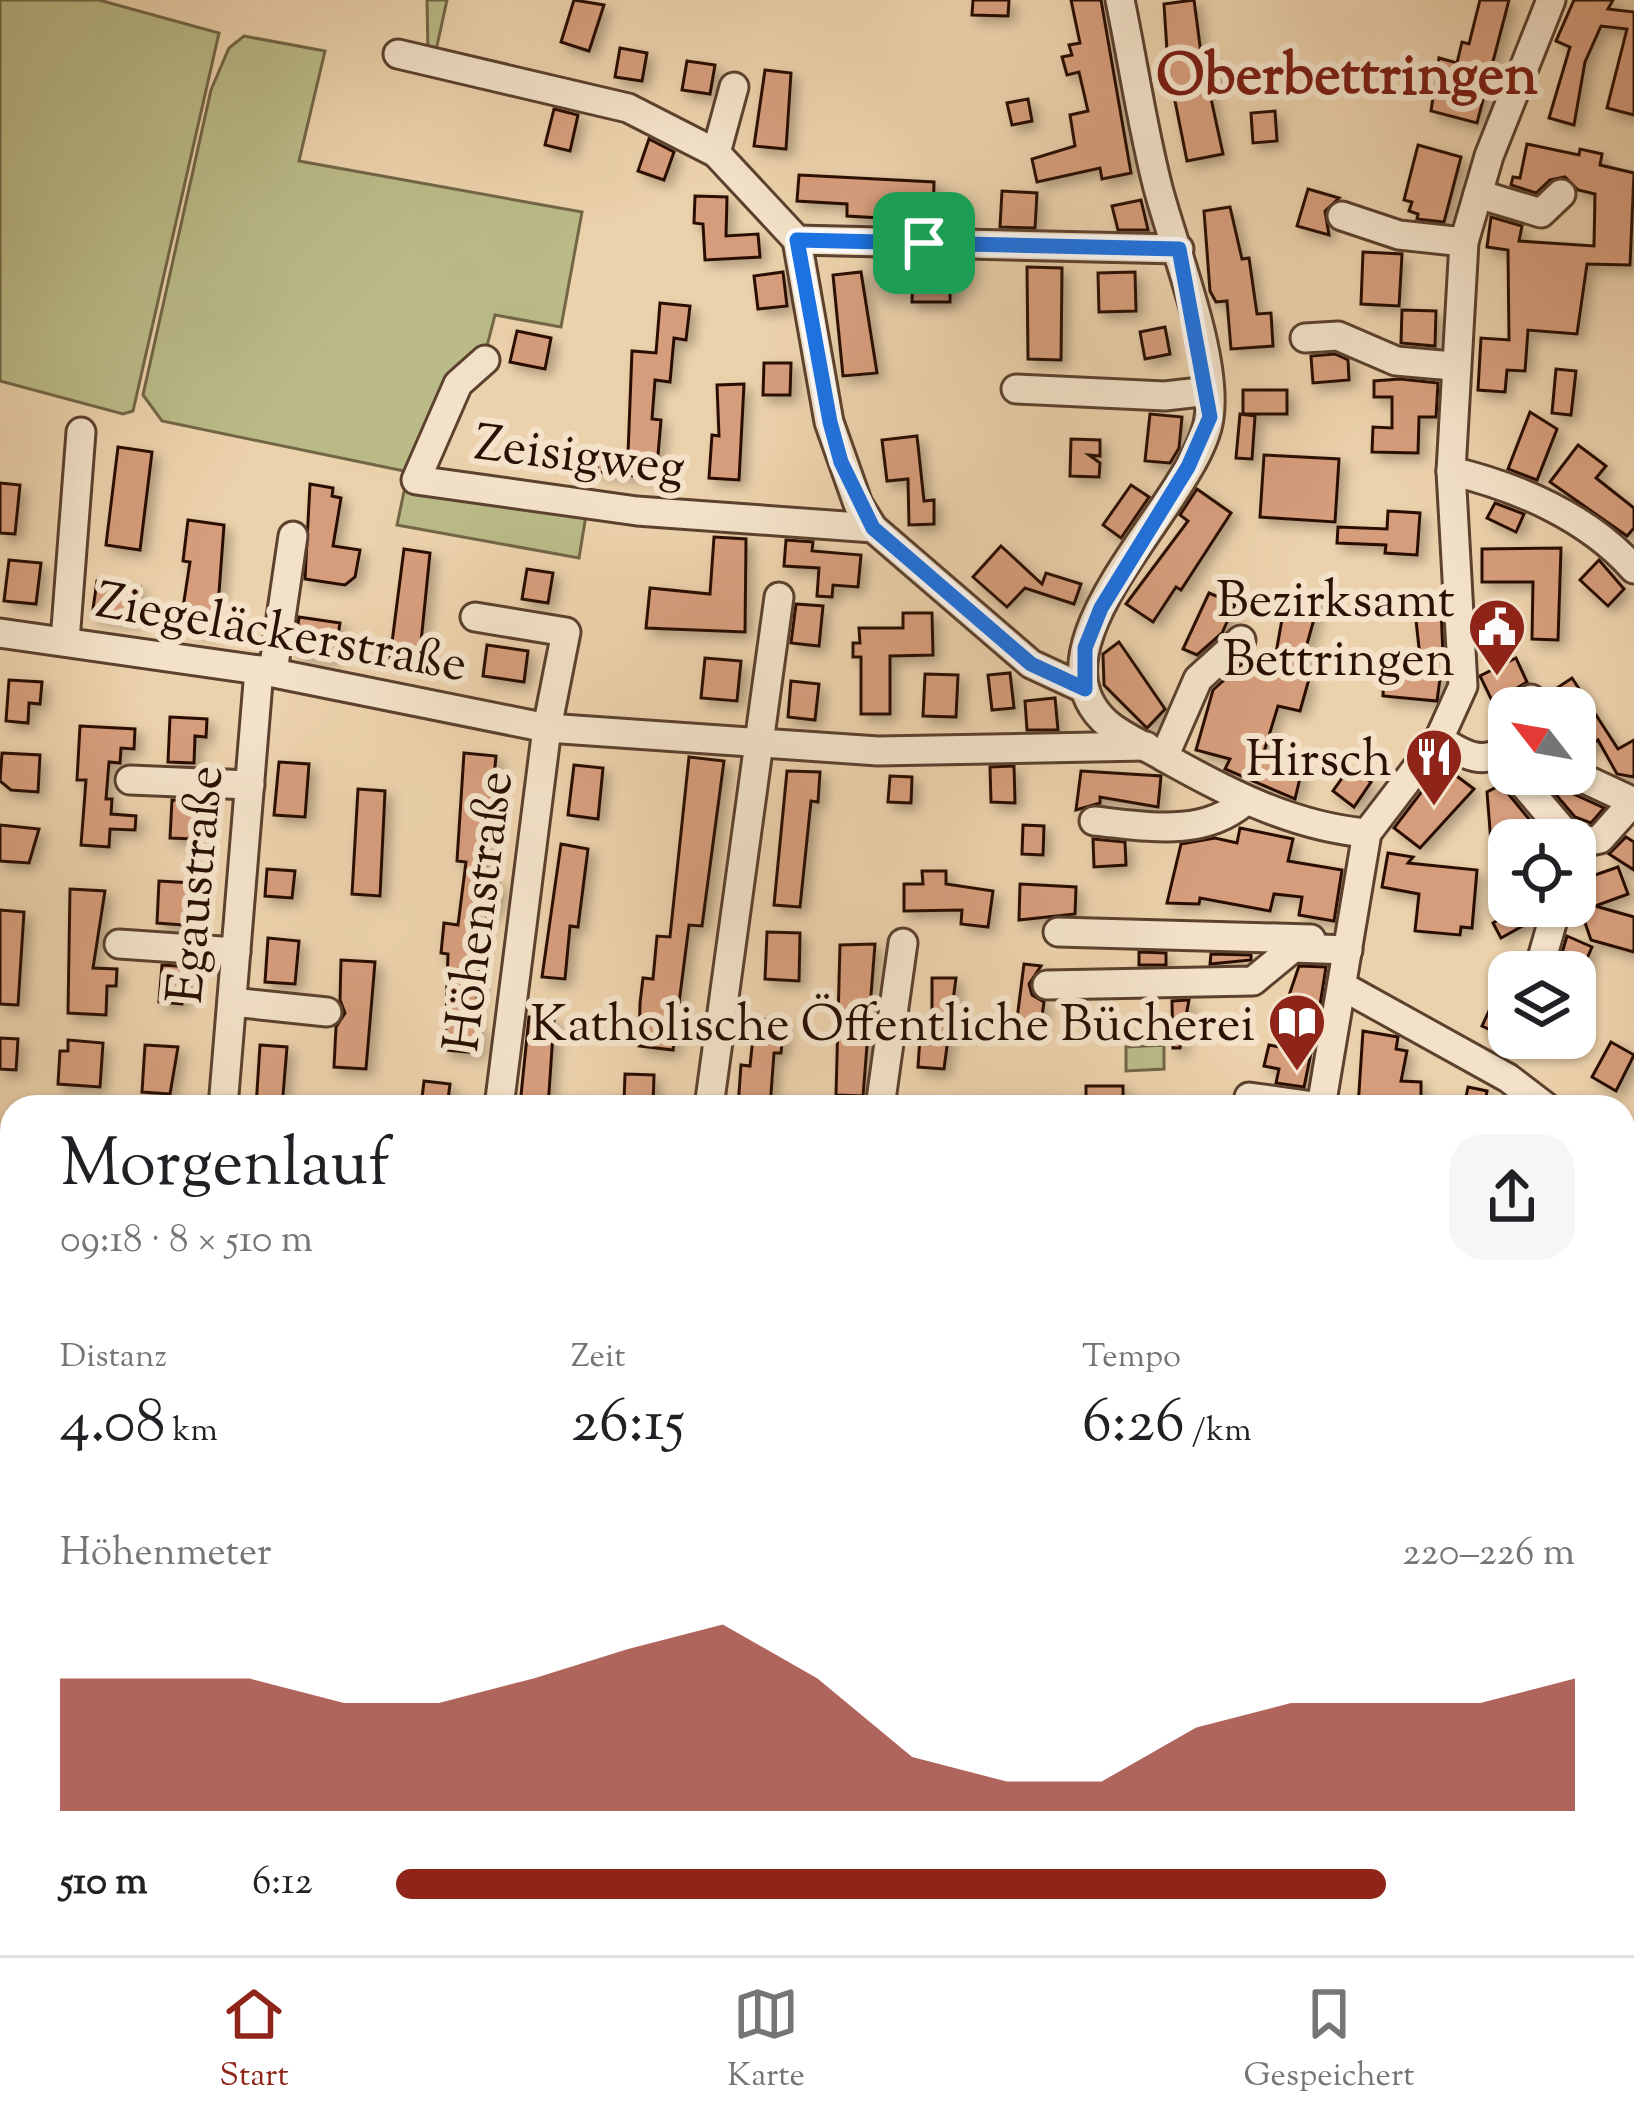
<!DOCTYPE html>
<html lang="de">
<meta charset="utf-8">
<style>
:root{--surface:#fff;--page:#f6f6f6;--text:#202124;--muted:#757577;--line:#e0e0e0;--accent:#8f2418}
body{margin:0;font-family:"Sorts Mill Goudy",serif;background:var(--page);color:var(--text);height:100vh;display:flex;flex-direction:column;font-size:45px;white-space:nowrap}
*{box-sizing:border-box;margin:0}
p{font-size:39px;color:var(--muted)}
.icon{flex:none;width:66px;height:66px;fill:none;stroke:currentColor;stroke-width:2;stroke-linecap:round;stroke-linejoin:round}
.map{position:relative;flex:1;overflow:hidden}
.drawer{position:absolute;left:0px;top:1095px;width:1635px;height:861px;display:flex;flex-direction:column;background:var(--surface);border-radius:36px 36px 0 0;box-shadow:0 3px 9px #0004}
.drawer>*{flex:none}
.needle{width:78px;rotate:301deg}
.buttons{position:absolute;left:1488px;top:687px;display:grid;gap:24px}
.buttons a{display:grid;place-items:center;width:108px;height:108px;border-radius:24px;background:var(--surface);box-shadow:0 3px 9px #0004;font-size:60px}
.pin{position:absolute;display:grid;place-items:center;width:102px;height:102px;color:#fff;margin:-51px;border-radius:24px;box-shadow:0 6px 18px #0006}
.round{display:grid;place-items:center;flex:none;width:126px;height:126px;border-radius:36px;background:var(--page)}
.headline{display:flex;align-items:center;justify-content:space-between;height:204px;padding:0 60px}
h1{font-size:66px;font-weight:600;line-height:90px}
.figures{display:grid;grid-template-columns:repeat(3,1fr);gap:18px;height:204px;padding:12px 60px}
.figures div{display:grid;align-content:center}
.figures b{font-size:60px;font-weight:600}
.figures small{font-size:33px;font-weight:400}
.figures p{font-size:33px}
.chart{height:336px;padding:24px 60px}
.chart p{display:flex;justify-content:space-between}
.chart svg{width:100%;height:216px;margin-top:12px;fill:var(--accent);opacity:.7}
ul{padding:0 60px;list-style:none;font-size:39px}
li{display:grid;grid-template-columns:192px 144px 1fr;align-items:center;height:90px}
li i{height:30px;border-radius:15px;background:var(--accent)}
.tabs{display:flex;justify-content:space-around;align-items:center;height:168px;border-top:3px solid var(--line);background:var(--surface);font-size:33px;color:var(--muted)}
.tabs a{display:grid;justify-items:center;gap:6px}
.tabs .selected{color:var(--accent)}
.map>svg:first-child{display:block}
.green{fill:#babb88;stroke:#726646;stroke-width:3}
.building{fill:#d69d7b;stroke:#2b1104;stroke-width:3;filter:url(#shadow)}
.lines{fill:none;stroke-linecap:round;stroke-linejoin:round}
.minor-casing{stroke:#5b412e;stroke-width:33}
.minor{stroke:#f3e2c9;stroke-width:27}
.route-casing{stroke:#fff;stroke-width:24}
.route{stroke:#1a73e8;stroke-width:15}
.labels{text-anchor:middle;stroke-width:12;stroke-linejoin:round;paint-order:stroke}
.street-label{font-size:51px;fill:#2b1104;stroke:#f3e2c9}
.poi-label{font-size:51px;fill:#2b1104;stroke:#f3e2c9;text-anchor:end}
.quarter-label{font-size:57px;font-weight:bold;fill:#7a1f14;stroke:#f3e2c9}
</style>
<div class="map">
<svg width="1634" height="1955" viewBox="0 0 1634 1955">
<defs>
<filter id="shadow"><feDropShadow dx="6" dy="6" stdDeviation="6" flood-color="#0004"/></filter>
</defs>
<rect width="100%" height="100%" fill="#ecd2ac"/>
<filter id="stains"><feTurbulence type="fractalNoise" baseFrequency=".00167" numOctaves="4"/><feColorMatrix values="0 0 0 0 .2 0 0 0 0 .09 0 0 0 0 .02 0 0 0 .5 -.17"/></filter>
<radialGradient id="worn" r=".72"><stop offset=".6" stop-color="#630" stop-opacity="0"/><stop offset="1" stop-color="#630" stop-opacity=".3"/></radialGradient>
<!-- green -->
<g class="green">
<polygon points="0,0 99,0 219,33 133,411 123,414 0,381"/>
<polygon points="427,0 447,0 435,55 428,53"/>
<polygon points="244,36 325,51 299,161 582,212 561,327 495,315 486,350 409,472 162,421 143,395 211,90 229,48"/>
<polygon points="406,482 587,509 579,558 397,525"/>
<polygon points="1164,1045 1164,1069 1126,1071 1126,1047"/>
<polygon points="1177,1944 1240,1944 1248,1955 1174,1955"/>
</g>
<!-- building -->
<g class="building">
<polygon points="574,0 604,5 589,51 561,42"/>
<polygon points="973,0 1009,0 1008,16 972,15"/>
<polygon points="1071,0 1101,0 1131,173 1102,179 1100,168 1037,182 1032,159 1075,146 1070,115 1088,111 1079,72 1067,75 1062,57 1072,55 1069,45 1080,43"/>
<polygon points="1194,0 1202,61 1215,59 1218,78 1207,80 1223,154 1187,161 1168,66 1164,4"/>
<polygon points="1480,0 1509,0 1477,123 1431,111 1439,58 1457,63 1462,42 1469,44"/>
<polygon points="1574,0 1613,0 1608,9 1634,12 1634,115 1607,108 1627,29 1601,26 1585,62 1574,125 1549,118 1570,47 1556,41"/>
<polygon points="620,48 647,53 642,81 615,77"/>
<polygon points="687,61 715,65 710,94 682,90"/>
<polygon points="765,70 791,73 786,149 754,146"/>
<polygon points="1028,99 1032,121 1012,125 1007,103"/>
<polygon points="554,109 578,115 570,151 545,145"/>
<polygon points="1275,111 1277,141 1253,143 1251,113"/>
<polygon points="649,139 674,152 664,180 638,171"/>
<polygon points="1527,144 1579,155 1580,149 1602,154 1600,165 1634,173 1630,265 1587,264 1577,334 1528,330 1525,371 1507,370 1505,392 1478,390 1481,338 1509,340 1508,250 1487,247 1491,217 1522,226 1519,241 1594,246 1595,194 1578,190 1565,177 1550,180 1536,193 1511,185 1513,177 1520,178"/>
<polygon points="1418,145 1461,157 1444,222 1417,219 1418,214 1409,211 1412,202 1404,200"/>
<polygon points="799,175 934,182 933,221 847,216 847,204 797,201"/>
<polygon points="1308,189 1339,198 1325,211 1329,235 1297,226"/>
<polygon points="1002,191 1037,193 1035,228 1000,227"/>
<polygon points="695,196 727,197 726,236 758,234 760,257 705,260 703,224 694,223"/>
<polygon points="1141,200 1148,230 1118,230 1112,206"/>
<polygon points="1230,207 1242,259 1249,258 1257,314 1271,313 1273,346 1231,349 1227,301 1216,302 1210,291 1204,211"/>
<polygon points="1363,252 1402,254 1399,306 1361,304"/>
<polygon points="913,262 950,263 950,302 912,302"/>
<polygon points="1027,267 1062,268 1061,360 1028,359"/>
<polygon points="783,272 787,306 758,309 754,276"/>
<polygon points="861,272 877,373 843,376 833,275"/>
<polygon points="1135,272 1136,311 1099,312 1098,273"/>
<polygon points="660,303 690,306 686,340 674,338 670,382 655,380 652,419 661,420 656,478 597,472 599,452 628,454 632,351 656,353"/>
<polygon points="1402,310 1436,311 1435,346 1401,343"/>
<polygon points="1165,327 1170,354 1145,359 1140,332"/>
<polygon points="517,331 551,338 545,369 510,362"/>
<polygon points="1335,354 1348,360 1349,380 1313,383 1311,356"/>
<polygon points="764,363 791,363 790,395 763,395"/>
<polygon points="1556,369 1576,371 1571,415 1552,413"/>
<polygon points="1400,379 1438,383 1436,417 1419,417 1418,453 1372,452 1373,427 1392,428 1392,397 1374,397 1374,381"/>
<polygon points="744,384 739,480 709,478 712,435 719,436 717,385"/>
<rect x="1243" y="390" width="44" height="24"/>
<polygon points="1530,412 1557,429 1537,480 1508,469"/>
<polygon points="1150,414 1182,417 1179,448 1170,463 1145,461"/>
<polygon points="1240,414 1255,416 1252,459 1236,458"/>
<polygon points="917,436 924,501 934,500 934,524 909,525 908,479 887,481 882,440"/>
<polygon points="1071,439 1100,440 1100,456 1089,455 1100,463 1099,477 1070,476"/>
<polygon points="1578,445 1606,466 1596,478 1634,508 1634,528 1627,536 1550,482"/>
<polygon points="118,447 152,452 140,550 106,545"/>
<polygon points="1264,455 1339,459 1335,522 1260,517"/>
<polygon points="0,483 20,485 15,534 0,533"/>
<polygon points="310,484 333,488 332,496 341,498 333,546 360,550 355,577 345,585 305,579"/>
<polygon points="1131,485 1149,497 1121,538 1103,525"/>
<polygon points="1197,489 1231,513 1181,590 1176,587 1153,622 1126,604 1188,521 1180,515"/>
<polygon points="1495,503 1524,514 1516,532 1487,518"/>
<polygon points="1388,511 1420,513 1417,555 1385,553 1386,545 1337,543 1338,527 1387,529"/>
<polygon points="188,520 224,525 216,633 180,627 190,562 183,561"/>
<polygon points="714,537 746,539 745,632 646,628 650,588 710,594"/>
<polygon points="786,540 813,542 812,551 861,555 858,587 833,585 832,597 817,596 819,568 784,566"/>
<polygon points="1001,546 1042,584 1046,573 1081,584 1074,604 1025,588 1007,607 973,577"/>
<polygon points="1561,548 1558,640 1532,639 1533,582 1482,582 1482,549"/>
<polygon points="404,549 430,553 421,642 427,643 425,662 390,658"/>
<polygon points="9,560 41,563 36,604 4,601"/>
<polygon points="1599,560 1624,589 1608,606 1580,580"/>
<polygon points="527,569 553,573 548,603 522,599"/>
<polygon points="97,581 140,587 135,622 92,616"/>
<polygon points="1287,591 1320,598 1298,676 1309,679 1300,711 1278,706 1263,755 1303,765 1295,799 1225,769 1230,759 1196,750 1213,690 1243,663 1273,670"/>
<polygon points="1209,593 1235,604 1222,633 1197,655 1183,649"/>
<polygon points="796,604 823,606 819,646 791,643"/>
<polygon points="1441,608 1443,656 1437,701 1383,696 1384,668 1421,666 1415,611"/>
<polygon points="1503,612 1505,647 1479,649 1477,613"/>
<polygon points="903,613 932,613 933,655 890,656 890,714 861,714 861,657 853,657 853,643 860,643 859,628 903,628"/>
<polygon points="299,617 340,623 334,659 294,653"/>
<polygon points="1119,642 1165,709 1147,728 1104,685 1103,654"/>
<polygon points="487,645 528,651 524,682 483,676"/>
<polygon points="705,658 741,661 737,701 701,698"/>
<polygon points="1516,658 1527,682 1517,688 1512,704 1497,711 1480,676"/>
<polygon points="1010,673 1014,708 992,710 988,675"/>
<polygon points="925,674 958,675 956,717 923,716"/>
<polygon points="1572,678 1618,749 1634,740 1634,777 1617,774 1598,740 1575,755 1575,708 1548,705 1548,694"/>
<polygon points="9,680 42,682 40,704 29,703 28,723 6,721"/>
<polygon points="791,681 819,684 815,720 788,717"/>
<polygon points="1055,698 1058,730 1027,730 1025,701"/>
<polygon points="170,717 207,719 206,737 195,736 194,763 168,762"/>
<polygon points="80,726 135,729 134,749 121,748 120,763 109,762 106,799 112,799 111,814 136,816 135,830 110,829 109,847 81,845 86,780 77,780"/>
<polygon points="2,753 40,755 38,792 11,790 0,781"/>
<polygon points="464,753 496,756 484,881 499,883 496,910 488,909 480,958 475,1028 481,1029 479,1053 445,1050 448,954 441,953 444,923 458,925 466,862 457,861"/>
<polygon points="689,757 724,761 702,926 689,925 673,1050 639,1046 640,1003 643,978 653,979 657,936 670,937"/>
<polygon points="279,762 309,764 305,817 274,815"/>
<polygon points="574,765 603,768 598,819 568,815"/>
<polygon points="1442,765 1474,789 1420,848 1394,828"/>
<polygon points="1014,766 1015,803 991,802 990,767"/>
<polygon points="1350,767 1371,782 1354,807 1333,791"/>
<polygon points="787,771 820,772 818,802 811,801 800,907 774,905"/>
<polygon points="1081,771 1161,776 1158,807 1100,797 1100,803 1076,810"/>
<polygon points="1553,774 1565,790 1604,808 1591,823 1575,817 1547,784"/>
<polygon points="890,776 912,777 911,803 888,802"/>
<polygon points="1501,785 1529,819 1531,840 1509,840 1509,867 1493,868 1487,792"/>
<polygon points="358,789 385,791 380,896 352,894"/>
<polygon points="172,800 204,801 195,839 170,838"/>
<polygon points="0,825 39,829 29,863 0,861"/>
<polygon points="1023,825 1044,826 1043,855 1022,854"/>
<polygon points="1240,828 1293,839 1288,861 1342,870 1334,921 1299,915 1302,897 1274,894 1270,911 1200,898 1199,904 1167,903 1181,844 1215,838 1237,843"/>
<polygon points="1626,837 1634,842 1634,870 1609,854"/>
<polygon points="1093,839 1125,842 1126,865 1094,867"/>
<polygon points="561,844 588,849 578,927 570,926 565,979 542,977"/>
<polygon points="1388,853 1413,857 1408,863 1477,870 1472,928 1461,927 1460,935 1415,931 1419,894 1382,887"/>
<polygon points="1618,867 1628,894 1595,906 1634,917 1634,952 1591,940 1581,911 1574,914 1595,875"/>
<polygon points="267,869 295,871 292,898 265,896"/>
<polygon points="922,871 946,871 946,884 993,891 988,927 961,924 962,910 904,911 904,884 923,884"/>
<polygon points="159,881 192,883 183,925 157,923"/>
<polygon points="1020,884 1076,887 1075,914 1019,920"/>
<polygon points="70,889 105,891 93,968 117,969 116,986 107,986 106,1015 68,1013"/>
<polygon points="1506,906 1538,906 1535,919 1501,938 1493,923 1510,913"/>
<polygon points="0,910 24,912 18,1005 0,1004"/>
<polygon points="767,932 800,933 799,981 765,979"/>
<polygon points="1567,936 1592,947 1582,970 1560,960"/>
<polygon points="268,938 299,941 295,984 265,982"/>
<polygon points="875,944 863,1096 836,1095 840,945"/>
<polygon points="1139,952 1166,953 1166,965 1139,965"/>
<polygon points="1211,954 1251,955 1251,960 1210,964"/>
<polygon points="341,960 375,962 366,1069 334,1067 336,1027 345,1013 340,1000"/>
<polygon points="1024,964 1041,966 1029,984 1032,995 1044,1002 1040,1030 1016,1027"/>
<polygon points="162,965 192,967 182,1004 159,1002"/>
<polygon points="1299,966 1326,967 1317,1024 1281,1019"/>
<polygon points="932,978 956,978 944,1069 918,1067 920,1037 932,1038"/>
<polygon points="1496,996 1509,1002 1504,1036 1482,1026"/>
<polygon points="1189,1000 1180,1048 1173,1048 1172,1001"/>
<polygon points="529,1017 554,1019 548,1107 520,1105"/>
<polygon points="755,1018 784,1022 781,1053 774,1053 770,1107 738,1107 741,1065 750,1066"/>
<polygon points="1363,1031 1398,1037 1396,1049 1407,1051 1401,1081 1421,1082 1421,1107 1358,1107"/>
<polygon points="0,1038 18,1039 16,1070 0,1069"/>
<polygon points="68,1040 103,1043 100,1087 58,1084 60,1051 68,1051"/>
<polygon points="1611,1042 1634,1055 1616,1091 1592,1077"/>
<polygon points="145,1045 178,1047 170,1094 142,1092"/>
<polygon points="260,1045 287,1047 282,1107 256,1107"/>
<polygon points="1269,1045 1311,1053 1304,1087 1276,1083 1279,1069 1264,1066"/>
<polygon points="625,1074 654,1075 653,1105 624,1103"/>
<polygon points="424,1081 450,1084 447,1107 421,1107"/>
<rect x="1086" y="1086" width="37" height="21"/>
<polygon points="1468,1087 1487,1091 1484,1107 1464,1107"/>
</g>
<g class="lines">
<!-- minor casing -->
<g class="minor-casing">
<g id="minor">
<path d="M1120,0C1133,62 1142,126 1158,188C1174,249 1218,357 1209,418C1198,500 1016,647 1109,725C1125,738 1147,747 1164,757C1228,793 1294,827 1367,833"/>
<polyline points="398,54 628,108 716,153 797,240 829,422 858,504 873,528 1031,664 1085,689"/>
<polyline points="716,153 734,87"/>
<polyline points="1478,194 1541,213 1561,194"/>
<polyline points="1342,216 1399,235 1464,242"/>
<polyline points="797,240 1179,249"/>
<polyline points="1305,338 1338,336 1396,361 1453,366"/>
<polyline points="485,360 458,384 416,480 637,511 873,528"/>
<polyline points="1016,389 1165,396 1209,391"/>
<path d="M1451,471C1518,487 1588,517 1634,569"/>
<polyline points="475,617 566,632 547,728 499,1107"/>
<polyline points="0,633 259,670 547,728 878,751 1146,746"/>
<polyline points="65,641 81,432"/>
<polyline points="273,672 293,536"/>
<polyline points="1529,708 1531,699"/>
<path d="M1439,739C1463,755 1486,768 1509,746"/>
<polyline points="1164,757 1198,679 1241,640"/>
<polyline points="1515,774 1571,840"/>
<polyline points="1574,774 1634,802"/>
<polyline points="130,780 250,785"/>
<path d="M1094,821C1146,826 1202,838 1244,802"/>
<polyline points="1575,844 1600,839 1632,803"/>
<polyline points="1058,932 1311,939"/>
<polyline points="119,944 236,952"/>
<polyline points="1538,972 1557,906"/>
<polyline points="1047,985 1253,981 1293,948 1348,950"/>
<polyline points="1342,986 1508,1078 1546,1107"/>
<polyline points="232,1002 327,1012"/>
<polyline points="1249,1097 1321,1107"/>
<polyline points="223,1107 259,670"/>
<polyline points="709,1107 779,597"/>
<polyline points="880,1107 903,943"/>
<polyline points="1321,1107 1367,833 1439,739 1463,686 1451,471 1464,242 1489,156 1551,0"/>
<polyline points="1623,1412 1634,1395"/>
<polyline points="0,1847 10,1818 8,1802"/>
<polyline points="1623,1848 1629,1955"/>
<polyline points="401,1955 407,1944"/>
<polyline points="660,1955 664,1944"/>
<polyline points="853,1955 856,1944"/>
<polyline points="1134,1955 1138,1944"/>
<polyline points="1420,1955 1428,1944"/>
</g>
</g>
<!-- minor -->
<use href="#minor" class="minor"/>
</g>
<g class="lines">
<!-- route casing -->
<g class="route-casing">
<polygon id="route" points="797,240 1179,249 1210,417 1188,467 1101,608 1085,648 1085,689 1031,664 873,528 841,462 830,422"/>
</g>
<!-- route -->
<use href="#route" class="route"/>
</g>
<!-- icons -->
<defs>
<g id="civic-pin" transform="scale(3)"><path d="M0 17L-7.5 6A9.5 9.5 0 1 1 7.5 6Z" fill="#8f2418" stroke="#f3e2c9"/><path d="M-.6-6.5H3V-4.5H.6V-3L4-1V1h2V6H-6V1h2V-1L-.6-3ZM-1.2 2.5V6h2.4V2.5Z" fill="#fff"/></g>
<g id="restaurant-pin" transform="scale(3)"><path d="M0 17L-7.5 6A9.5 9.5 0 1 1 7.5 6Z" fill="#8f2418" stroke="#f3e2c9"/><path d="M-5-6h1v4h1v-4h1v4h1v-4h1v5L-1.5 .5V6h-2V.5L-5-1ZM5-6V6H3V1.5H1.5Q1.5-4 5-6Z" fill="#fff"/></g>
<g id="library-pin" transform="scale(3)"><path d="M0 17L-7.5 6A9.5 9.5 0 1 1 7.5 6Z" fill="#8f2418" stroke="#f3e2c9"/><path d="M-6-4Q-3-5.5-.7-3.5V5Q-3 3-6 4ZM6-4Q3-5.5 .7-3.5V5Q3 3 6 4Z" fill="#fff"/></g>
</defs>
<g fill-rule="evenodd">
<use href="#civic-pin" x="1497" y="627"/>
<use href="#restaurant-pin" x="1434" y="757"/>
<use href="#library-pin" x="1297" y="1022"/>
</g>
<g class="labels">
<!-- street labels -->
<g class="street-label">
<text transform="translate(580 453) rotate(7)" y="18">Zeisigweg</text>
<text transform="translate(282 630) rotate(10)" y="18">Ziegeläckerstraße</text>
<text transform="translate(193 884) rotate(-85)" y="18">Egaustraße</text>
<text transform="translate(476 911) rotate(-83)" y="18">Höhenstraße</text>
</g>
<!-- poi labels -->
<g class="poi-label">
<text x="1455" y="616">Bezirksamt<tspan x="1455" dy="59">Bettringen</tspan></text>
<text x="1392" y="775">Hirsch</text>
<text x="1255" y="1040">Katholische Öffentliche Bücherei</text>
</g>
<!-- quarter labels -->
<g class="quarter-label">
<text x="1347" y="93">Oberbettringen</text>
</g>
</g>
<rect width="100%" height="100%" filter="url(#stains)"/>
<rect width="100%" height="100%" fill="url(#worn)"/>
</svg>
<div class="buttons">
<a><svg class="needle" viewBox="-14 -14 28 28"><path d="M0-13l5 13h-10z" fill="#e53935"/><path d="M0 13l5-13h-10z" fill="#757577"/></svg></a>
<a><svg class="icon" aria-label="locate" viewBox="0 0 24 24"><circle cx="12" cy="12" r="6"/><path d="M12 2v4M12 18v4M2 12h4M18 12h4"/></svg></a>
<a><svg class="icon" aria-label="layers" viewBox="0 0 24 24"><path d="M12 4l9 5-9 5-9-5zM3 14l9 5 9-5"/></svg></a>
</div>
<div class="pin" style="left:924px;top:243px;background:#1e9e55"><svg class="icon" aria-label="arrive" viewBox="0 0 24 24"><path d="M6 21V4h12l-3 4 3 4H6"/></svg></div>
<section class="drawer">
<div class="headline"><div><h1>Morgenlauf</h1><p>09:18 · 8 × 510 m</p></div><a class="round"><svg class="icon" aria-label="share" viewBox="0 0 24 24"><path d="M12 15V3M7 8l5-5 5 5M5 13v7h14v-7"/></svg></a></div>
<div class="figures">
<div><p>Distanz</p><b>4.08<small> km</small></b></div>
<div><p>Zeit</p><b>26:15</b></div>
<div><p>Tempo</p><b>6:26<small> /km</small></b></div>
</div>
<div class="chart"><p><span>Höhenmeter</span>220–226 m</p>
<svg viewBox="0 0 160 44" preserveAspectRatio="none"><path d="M0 44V17L10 17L20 17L30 22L40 22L50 17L60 11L70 6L80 17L90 33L100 38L110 38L120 27L130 22L140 22L150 22L160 17V44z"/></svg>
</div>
<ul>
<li><b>510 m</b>6:12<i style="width:84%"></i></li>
</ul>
</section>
</div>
<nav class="tabs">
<a class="selected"><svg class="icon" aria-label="home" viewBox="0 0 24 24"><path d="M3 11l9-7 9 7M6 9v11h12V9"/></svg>Start</a>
<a><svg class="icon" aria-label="map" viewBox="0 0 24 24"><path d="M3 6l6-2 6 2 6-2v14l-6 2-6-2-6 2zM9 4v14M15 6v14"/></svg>Karte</a>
<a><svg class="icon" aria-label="saved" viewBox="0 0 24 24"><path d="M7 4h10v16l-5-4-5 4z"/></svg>Gespeichert</a>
</nav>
